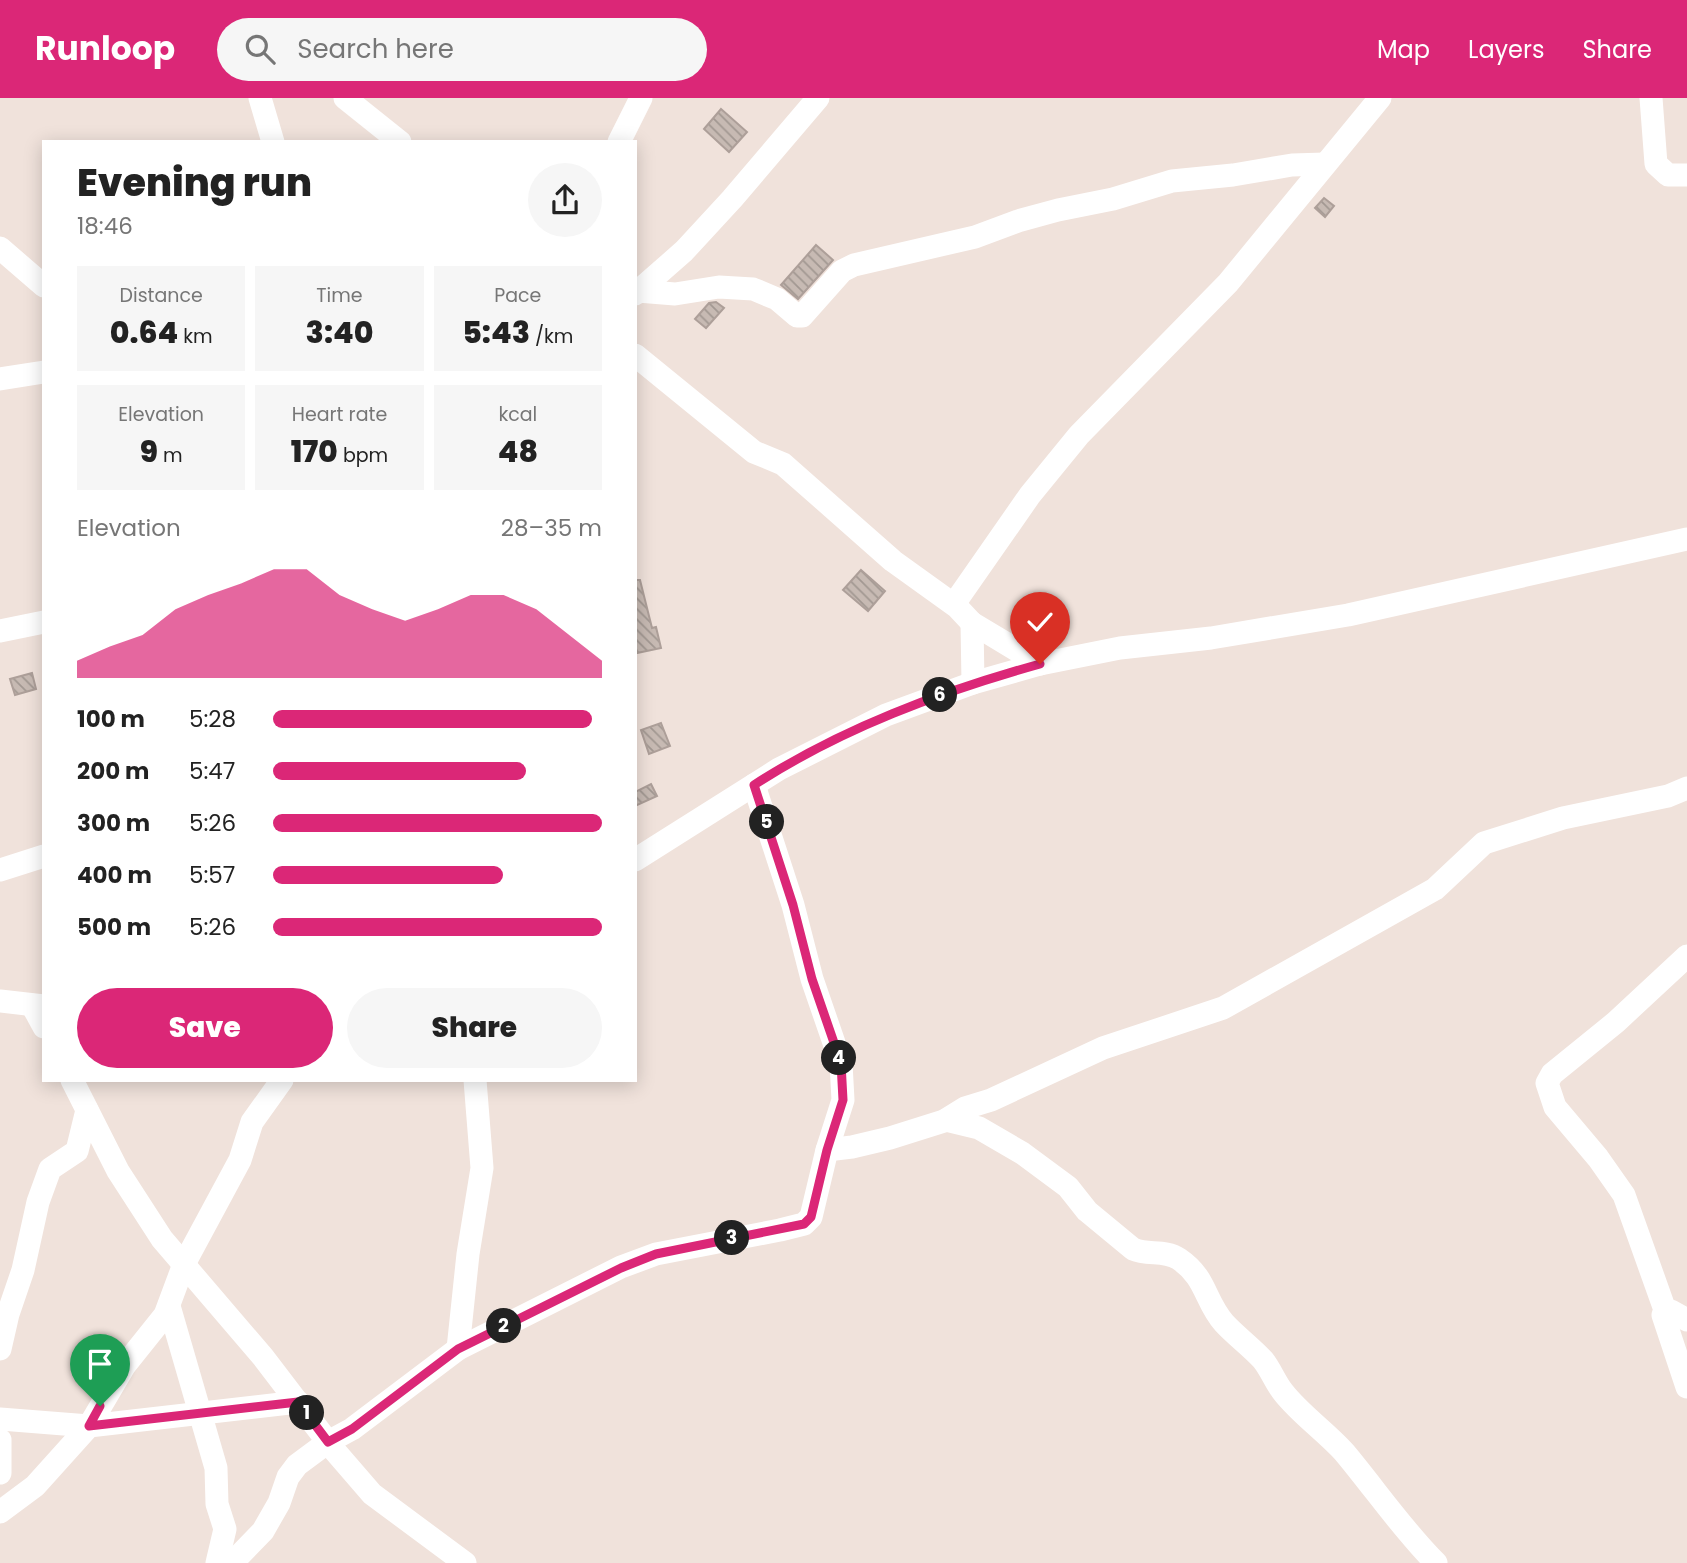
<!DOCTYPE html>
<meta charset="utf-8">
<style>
:root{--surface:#fff;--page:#f6f6f6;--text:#222;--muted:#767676;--accent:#db2777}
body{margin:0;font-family:Poppins,sans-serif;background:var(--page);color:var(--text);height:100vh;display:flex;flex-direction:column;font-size:26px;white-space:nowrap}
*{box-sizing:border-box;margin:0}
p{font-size:23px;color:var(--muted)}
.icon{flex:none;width:38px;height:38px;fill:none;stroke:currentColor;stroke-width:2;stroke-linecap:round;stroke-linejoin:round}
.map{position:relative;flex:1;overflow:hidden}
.sheet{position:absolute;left:42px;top:42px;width:595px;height:942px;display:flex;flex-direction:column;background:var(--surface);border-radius:0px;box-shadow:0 4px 18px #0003}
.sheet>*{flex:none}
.pin{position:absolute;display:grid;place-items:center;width:60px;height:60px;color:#fff;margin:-72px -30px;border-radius:50% 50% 50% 0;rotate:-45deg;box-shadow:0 0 7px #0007}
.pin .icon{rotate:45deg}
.km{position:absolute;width:35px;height:35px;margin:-18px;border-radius:50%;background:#222;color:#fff;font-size:19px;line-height:35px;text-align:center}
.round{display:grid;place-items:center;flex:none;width:74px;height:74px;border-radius:37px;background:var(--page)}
.overview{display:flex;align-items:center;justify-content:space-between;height:119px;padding:0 35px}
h1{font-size:38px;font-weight:800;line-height:52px}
.stats{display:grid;grid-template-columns:repeat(3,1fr);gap:10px;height:119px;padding:7px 35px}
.stats div{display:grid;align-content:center;border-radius:0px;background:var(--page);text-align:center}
.stats b{font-size:30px;font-weight:800}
.stats small{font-size:19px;font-weight:400}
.stats p{font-size:19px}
.chart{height:196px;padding:14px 35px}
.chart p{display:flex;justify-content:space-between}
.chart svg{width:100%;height:126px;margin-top:7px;fill:var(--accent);opacity:.7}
.cta{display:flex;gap:14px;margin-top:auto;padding:14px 35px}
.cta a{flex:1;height:80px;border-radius:42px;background:var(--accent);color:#fff;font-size:28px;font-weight:800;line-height:80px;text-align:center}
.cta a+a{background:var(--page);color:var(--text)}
ul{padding:0 35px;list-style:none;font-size:23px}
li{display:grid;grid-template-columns:112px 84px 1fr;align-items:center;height:52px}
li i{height:18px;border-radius:9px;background:var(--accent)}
header{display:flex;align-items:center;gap:42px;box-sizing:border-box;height:98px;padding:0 35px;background:var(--accent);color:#fff}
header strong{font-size:33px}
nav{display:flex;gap:38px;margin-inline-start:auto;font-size:24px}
.search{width:490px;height:63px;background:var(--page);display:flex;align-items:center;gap:18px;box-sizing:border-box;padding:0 24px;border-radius:38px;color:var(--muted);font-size:26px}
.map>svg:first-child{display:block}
.building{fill:url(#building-back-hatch);stroke:#ad9f99;stroke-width:2}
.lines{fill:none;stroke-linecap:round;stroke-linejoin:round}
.minor{stroke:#fff;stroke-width:23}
.route-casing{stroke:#fff;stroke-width:14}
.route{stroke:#db2777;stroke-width:9}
</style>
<header>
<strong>Runloop</strong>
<div class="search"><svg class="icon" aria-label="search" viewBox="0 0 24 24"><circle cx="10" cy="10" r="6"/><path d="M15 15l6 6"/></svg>Search here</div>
<nav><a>Map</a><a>Layers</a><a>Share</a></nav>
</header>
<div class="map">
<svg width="1687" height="1465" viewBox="0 0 1687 1465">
<defs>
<pattern id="building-back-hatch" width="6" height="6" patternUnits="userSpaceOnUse" patternTransform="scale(1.75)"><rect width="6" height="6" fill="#c7bab3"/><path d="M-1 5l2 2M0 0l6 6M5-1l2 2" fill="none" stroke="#a29892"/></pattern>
</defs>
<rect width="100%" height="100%" fill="#f0e2db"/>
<!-- building -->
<g class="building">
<polygon points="721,11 747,34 729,54 704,31"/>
<polygon points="1324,100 1334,108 1325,119 1315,110"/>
<polygon points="816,147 833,162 798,201 781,187"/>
<polygon points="716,204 724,210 706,230 695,221 709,205"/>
<polygon points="861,472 885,493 868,513 843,492"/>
<polygon points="635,482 640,482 652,530 656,529 661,550 637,555 635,546"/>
<polygon points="32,575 36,591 15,597 10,581"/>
<polygon points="661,625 670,648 649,656 641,632"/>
<polygon points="651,686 657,698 635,708 635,694"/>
</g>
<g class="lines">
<!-- minor -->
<g class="minor">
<polyline points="260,0 273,44"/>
<polyline points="345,0 400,44"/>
<polyline points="1651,0 1656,66 1668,77 1687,77"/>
<polyline points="619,44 641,0"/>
<polyline points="0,150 44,188"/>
<polyline points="638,193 675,196 719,189 753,191 777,201 797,218 802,218 842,173 854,167 975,139 1018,123 1058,112 1113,101 1172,83 1233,77 1292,67 1325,66"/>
<polyline points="635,196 684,153 732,101 818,0"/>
<polyline points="635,257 754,354 783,366 893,463 957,509 972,525 1040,566"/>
<polyline points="0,281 44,274"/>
<polyline points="954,506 1030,397 1079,337 1228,185 1380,0"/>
<polyline points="972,525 973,585"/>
<polyline points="0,533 44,524"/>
<polyline points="635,762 779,671 886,617 973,585 1040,566 1120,550 1211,540 1348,517 1687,441"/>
<polyline points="0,772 44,758"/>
<polyline points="1687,858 1616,924 1552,976 1547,985 1555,1009 1598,1060 1624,1097 1665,1212 1663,1217 1687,1289"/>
<polyline points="0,903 44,908"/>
<polyline points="32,907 44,929"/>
<polyline points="72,982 118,1073 162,1141 263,1259 334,1352 372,1396 465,1465"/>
<path d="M946,1022L979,1030L1022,1055L1068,1089L1087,1113L1133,1151C1148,1158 1164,1151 1179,1161C1207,1180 1204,1202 1224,1225C1236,1238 1251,1249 1263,1262C1271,1272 1275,1284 1283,1294C1300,1316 1325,1333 1344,1354C1375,1391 1402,1431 1436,1465"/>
<polyline points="827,1052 852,1049 890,1040 944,1023 965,1010 991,1002 1103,950 1223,910 1435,791 1484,745 1563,720 1668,698 1687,690"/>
<polyline points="169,1208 216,1370 217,1406 225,1431 217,1465"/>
<polyline points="1665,1212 1671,1213 1687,1222"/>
<polyline points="0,1251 8,1216 23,1172 38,1104 50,1071 77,1053 87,1012"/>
<polyline points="458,1251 468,1156 482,1070 475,982"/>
<polyline points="0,1321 89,1328 298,1304"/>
<polyline points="0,1342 0,1375"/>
<polyline points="0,1414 35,1388 89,1328 125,1267 165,1217 184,1166 240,1062 252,1024 282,982"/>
<polyline points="232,1465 263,1433 279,1405 288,1379 297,1367 328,1344 352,1331 458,1251 621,1169 656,1156 780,1132 804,1126 811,1119 827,1052 843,1002 841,965 812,881 793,807 754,687"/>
</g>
</g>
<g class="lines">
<!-- route casing -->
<g class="route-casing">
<path id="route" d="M100,1308L89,1328L298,1304L328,1344L352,1331L458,1251L621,1170L656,1156L804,1126L811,1119L827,1052L843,1002L841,965L812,881L793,807L754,687C842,630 940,594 1040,566"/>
</g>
<!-- route -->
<use href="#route" class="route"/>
</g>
</svg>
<div class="pin" style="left:100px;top:1308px;background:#1e9e55"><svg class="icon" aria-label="arrive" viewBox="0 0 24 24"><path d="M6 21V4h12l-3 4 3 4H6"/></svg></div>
<div class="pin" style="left:1040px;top:566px;background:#d93025"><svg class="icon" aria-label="check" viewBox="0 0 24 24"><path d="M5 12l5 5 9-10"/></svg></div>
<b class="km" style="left:307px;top:1315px">1</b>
<b class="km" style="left:504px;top:1228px">2</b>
<b class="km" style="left:732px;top:1140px">3</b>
<b class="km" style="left:839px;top:960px">4</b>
<b class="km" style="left:767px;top:724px">5</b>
<b class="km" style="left:940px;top:597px">6</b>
<section class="sheet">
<div class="overview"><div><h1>Evening run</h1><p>18:46</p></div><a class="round"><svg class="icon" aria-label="share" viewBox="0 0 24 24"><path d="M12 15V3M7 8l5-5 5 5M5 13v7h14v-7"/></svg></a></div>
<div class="stats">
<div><p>Distance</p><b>0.64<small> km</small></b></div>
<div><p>Time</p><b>3:40</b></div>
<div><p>Pace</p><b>5:43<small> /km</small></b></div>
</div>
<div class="stats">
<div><p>Elevation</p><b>9<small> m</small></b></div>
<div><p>Heart rate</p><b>170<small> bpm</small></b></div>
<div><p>kcal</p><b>48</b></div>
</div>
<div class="chart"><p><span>Elevation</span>28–35 m</p>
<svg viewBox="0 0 160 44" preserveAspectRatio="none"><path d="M0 44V38L10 33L20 29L30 20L40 15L50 11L60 6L70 6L80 15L90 20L100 24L110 20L120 15L130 15L140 20L150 29L160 38V44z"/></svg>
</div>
<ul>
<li><b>100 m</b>5:28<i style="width:97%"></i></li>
<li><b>200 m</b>5:47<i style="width:77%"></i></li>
<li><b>300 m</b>5:26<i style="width:100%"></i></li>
<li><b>400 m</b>5:57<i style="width:70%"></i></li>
<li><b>500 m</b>5:26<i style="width:100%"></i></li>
</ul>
<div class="cta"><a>Save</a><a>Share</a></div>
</section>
</div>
